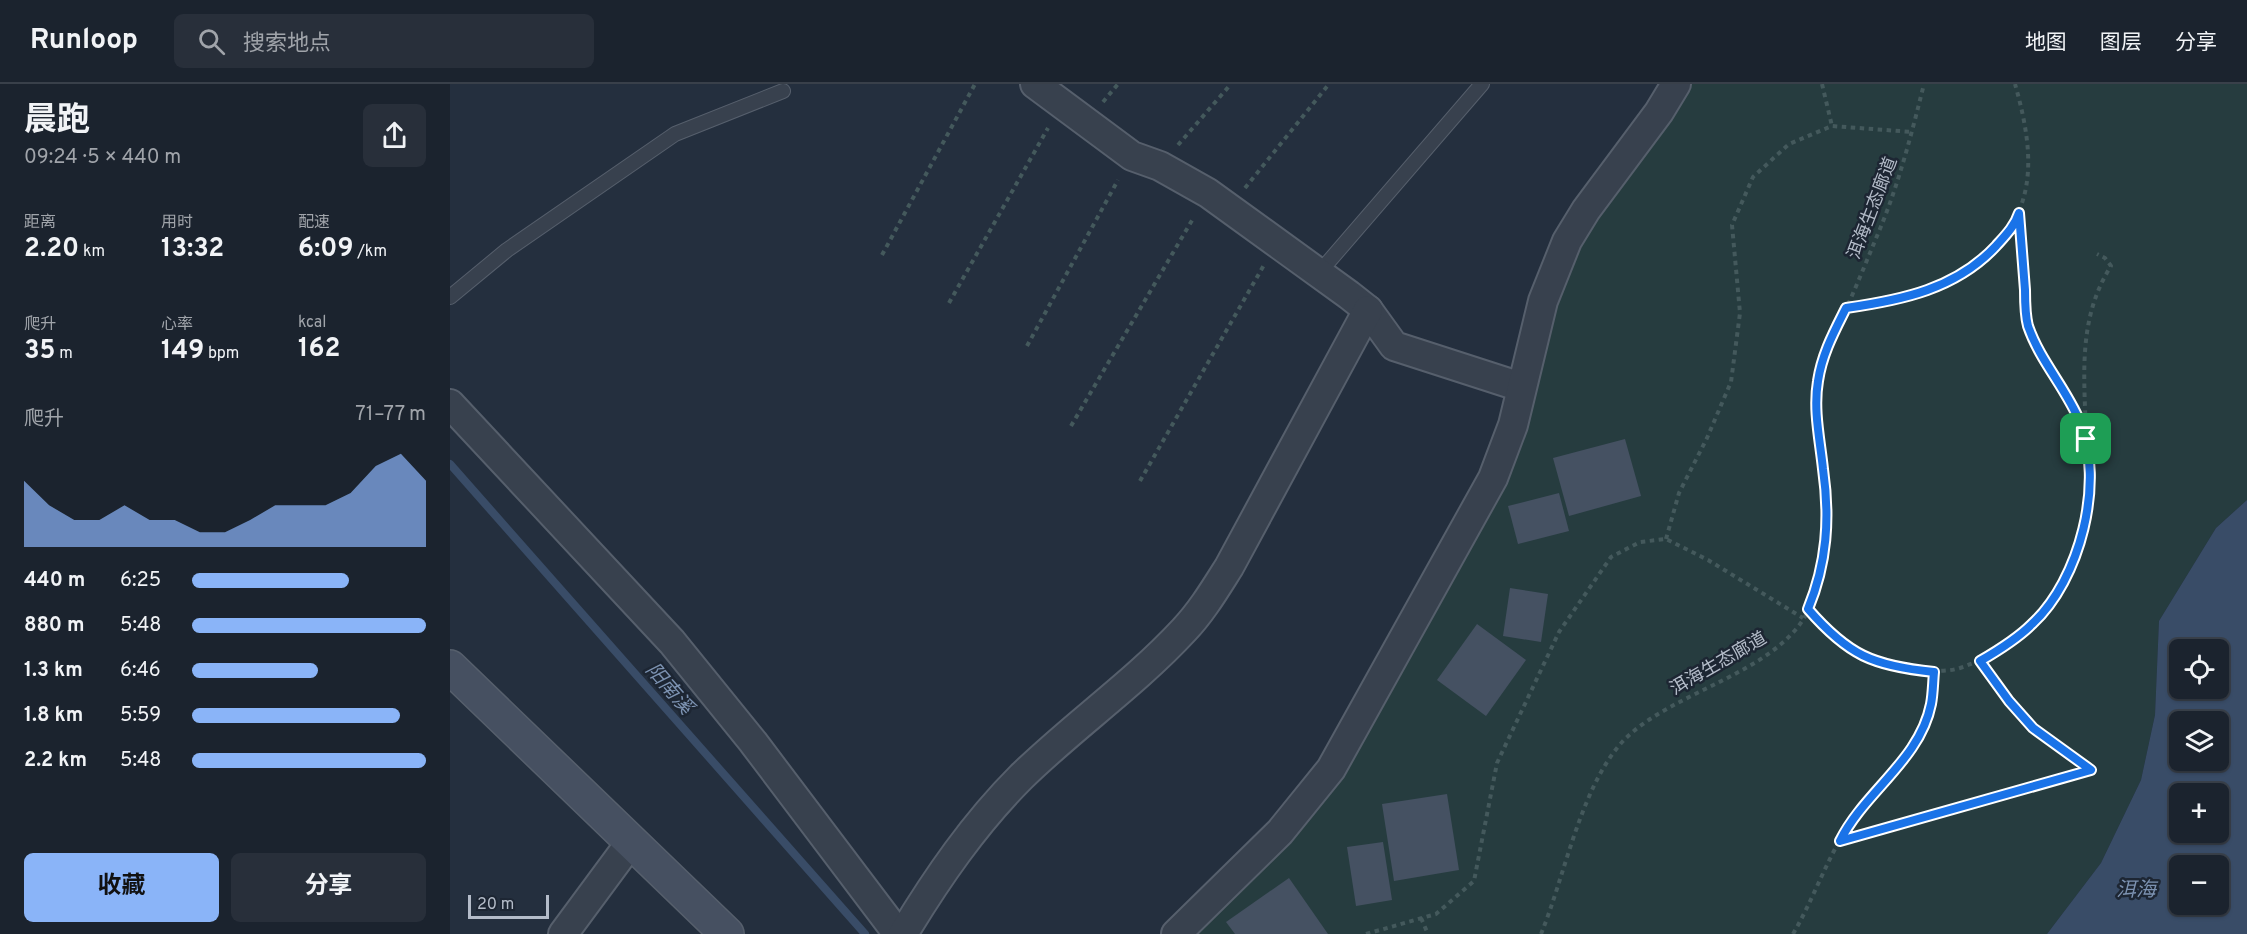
<!DOCTYPE html>
<html lang="zh">
<meta charset="utf-8">
<style>
:root{--surface:#1b232e;--page:#282f3a;--text:#f1f3f6;--muted:#a0a4aa;--line:#39404a;--accent:#8ab4f8}
body{margin:0;font-family:Overpass,"Noto Sans SC",sans-serif;background:var(--page);color:var(--text);height:100vh;display:flex;flex-direction:column;font-size:22px;white-space:nowrap}
*{box-sizing:border-box;margin:0}
p{font-size:20px;color:var(--muted)}
.icon{flex:none;width:33px;height:33px;fill:none;stroke:currentColor;stroke-width:2;stroke-linecap:round;stroke-linejoin:round}
.map{position:relative;flex:1;overflow:hidden}
.panel{display:flex;flex-direction:column;background:var(--surface);width:450px}
.panel>*{flex:none}
.tools{position:absolute;left:1719px;top:555px;display:grid;gap:12px}
.tools a{display:grid;place-items:center;width:60px;height:60px;border-radius:9px;background:var(--surface);box-shadow:0 2px 4px #0004,0 0 0 2px var(--line);font-size:30px}
.scale{position:absolute;left:18px;bottom:15px;width:81px;box-sizing:border-box;padding-left:6px;border:3px solid #b4bcc9;border-top:0;font-size:16px;line-height:21px;white-space:nowrap;color:#b4bcc9;-webkit-text-stroke:4px #1d2633;paint-order:stroke}
.pin{position:absolute;display:grid;place-items:center;width:51px;height:51px;color:#fff;margin:-26px;border-radius:12px;box-shadow:0 3px 9px #0006}
.round{display:grid;place-items:center;flex:none;width:63px;height:63px;border-radius:9px;background:var(--page)}
.summary{display:flex;align-items:center;justify-content:space-between;height:102px;padding:0 24px}
h1{font-size:33px;font-weight:700;line-height:45px}
.metrics{display:grid;grid-template-columns:repeat(3,1fr);gap:9px;height:102px;padding:6px 24px}
.metrics div{display:grid;align-content:center}
.metrics b{font-size:26px;font-weight:700}
.metrics small{font-size:16px;font-weight:400}
.metrics p{font-size:16px}
.chart{height:168px;padding:12px 24px}
.chart p{display:flex;justify-content:space-between}
.chart svg{width:100%;height:108px;margin-top:6px;fill:var(--accent);opacity:.7}
.action{display:flex;gap:12px;margin-top:auto;padding:12px 24px}
.action a{flex:1;height:69px;border-radius:9px;background:var(--accent);color:#111;font-size:24px;font-weight:700;line-height:69px;text-align:center}
.action a+a{background:var(--page);color:var(--text)}
ul{padding:0 24px;list-style:none;font-size:20px}
li{display:grid;grid-template-columns:96px 72px 1fr;align-items:center;height:45px}
li i{height:15px;border-radius:8px;background:var(--accent)}
header{display:flex;align-items:center;gap:36px;box-sizing:border-box;height:84px;padding:0 30px;background:var(--surface);border-bottom:2px solid var(--line)}
header strong{font-size:28px}
nav{display:flex;gap:33px;margin-inline-start:auto;font-size:21px}
.search{width:420px;height:54px;background:var(--page);display:flex;align-items:center;gap:15px;box-sizing:border-box;padding:0 21px;border-radius:9px;color:var(--muted);font-size:22px}
main{display:flex;flex:1;min-height:0}
.map>svg:first-child{display:block}
.green{fill:#263c3f}
.water{fill:#394c67;fill-rule:evenodd}
.lines{fill:none;stroke-linecap:round;stroke-linejoin:round}
.stream{stroke:#394c67;stroke-width:8}
.building{fill:#455162}
.lane-casing{stroke:#565f6c;stroke-width:16}
.street-casing{stroke:#565f6c;stroke-width:32}
.secondary-casing{stroke:#565f6c;stroke-width:36}
.path{stroke:#44595c;stroke-width:4;stroke-dasharray:4.5 4.5;stroke-linecap:butt}
.lane{stroke:#38414e;stroke-width:14}
.street{stroke:#38414e;stroke-width:28}
.secondary{stroke:#465061;stroke-width:33}
.route-casing{stroke:#fff;stroke-width:12}
.route{stroke:#1a73e8;stroke-width:8}
.labels{text-anchor:middle;stroke-width:5;stroke-linejoin:round;paint-order:stroke}
.street-label{font-size:18px;fill:#b4bcc9;stroke:#1d2633}
.water-label{font-size:20px;font-style:italic;fill:#7c92b1;stroke:#1d2633}
</style>
<header>
<strong>Runloop</strong>
<div class="search"><svg class="icon" aria-label="search" viewBox="0 0 24 24"><circle cx="10" cy="10" r="6"/><path d="M15 15l6 6"/></svg>搜索地点</div>
<nav><a>地图</a><a>图层</a><a>分享</a></nav>
</header>
<main>
<section class="panel">
<div class="summary"><div><h1>晨跑</h1><p>09:24 · 5 × 440 m</p></div><a class="round"><svg class="icon" aria-label="share" viewBox="0 0 24 24"><path d="M12 15V3M7 8l5-5 5 5M5 13v7h14v-7"/></svg></a></div>
<div class="metrics">
<div><p>距离</p><b>2.20<small> km</small></b></div>
<div><p>用时</p><b>13:32</b></div>
<div><p>配速</p><b>6:09<small> /km</small></b></div>
</div>
<div class="metrics">
<div><p>爬升</p><b>35<small> m</small></b></div>
<div><p>心率</p><b>149<small> bpm</small></b></div>
<div><p>kcal</p><b>162</b></div>
</div>
<div class="chart"><p><span>爬升</span>71–77 m</p>
<svg viewBox="0 0 160 44" preserveAspectRatio="none"><path d="M0 44V17L10 27L20 33L30 33L40 27L50 33L60 33L70 38L80 38L90 33L100 27L110 27L120 27L130 22L140 11L150 6L160 17V44z"/></svg>
</div>
<ul>
<li><b>440 m</b>6:25<i style="width:67%"></i></li>
<li><b>880 m</b>5:48<i style="width:100%"></i></li>
<li><b>1.3 km</b>6:46<i style="width:54%"></i></li>
<li><b>1.8 km</b>5:59<i style="width:89%"></i></li>
<li><b>2.2 km</b>5:48<i style="width:100%"></i></li>
</ul>
<div class="action"><a>收藏</a><a>分享</a></div>
</section>
<div class="map">
<svg width="1797" height="850" viewBox="0 0 1797 850">
<rect width="100%" height="100%" fill="#242f3e"/>
<!-- green -->
<polygon class="green" points="1240,0 1797,0 1797,416 1766,444 1709,537 1705,631 1691,696 1651,779 1597,850 743,850 923,632 1098,243 1134,155"/>
<!-- water -->
<path class="water" d="M1797,416V850H1597L1651,779L1691,696L1705,631L1709,537L1766,444ZM1730,566H1768V604H1730ZM1730,638H1768V676H1730ZM1730,710H1768V748H1730ZM1730,782H1768V820H1730Z"/>
<g class="lines">
<!-- stream -->
<polyline class="stream" points="0,380 415,850"/>
</g>
<!-- building -->
<g class="building">
<polygon points="1175,355 1191,412 1119,432 1103,374"/>
<polygon points="1109,409 1119,447 1068,460 1058,422"/>
<polygon points="1060,504 1098,510 1091,558 1053,552"/>
<polygon points="1027,540 1076,576 1036,632 987,596"/>
<polygon points="997,710 1009,786 944,797 932,720"/>
<polygon points="933,758 942,816 906,822 897,763"/>
<polygon points="839,794 878,850 785,850 776,838"/>
</g>
<g class="lines">
<!-- lane casing -->
<g class="lane-casing">
<g id="lane">
<polyline points="868,190 1032,0"/>
<polyline points="0,213 57,166 225,50 333,7"/>
</g>
</g>
<!-- street casing -->
<g class="street-casing">
<g id="street">
<polyline points="585,0 682,72 710,82 758,109 899,211 918,226 944,262 1071,303"/>
<polyline points="0,320 222,558 303,658 448,850"/>
<polyline points="113,850 181,758"/>
<path d="M453,850C487,794 524,740 571,693C623,642 684,600 734,546C752,527 765,505 779,483L918,226"/>
<polyline points="726,850 830,748 881,685 1043,394 1063,341 1093,217 1117,157 1136,126 1209,28 1226,0"/>
</g>
</g>
<!-- secondary casing -->
<g class="secondary-casing">
<polyline id="secondary" points="0,583 277,850"/>
</g>
<!-- path -->
<g class="path">
<polyline points="1372,0 1382,42"/>
<polyline points="653,18 668,0"/>
<polyline points="728,61 781,0"/>
<polyline points="795,104 879,0"/>
<polyline points="432,171 525,0"/>
<polyline points="499,219 598,44"/>
<path d="M1397,224C1428,219 1461,216 1490,203C1501,198 1511,190 1521,183C1589,135 1586,74 1565,0"/>
<polyline points="577,262 668,96"/>
<polyline points="621,342 744,133"/>
<path d="M1636,349C1634,290 1628,234 1661,182L1655,174L1647,170"/>
<polyline points="690,397 814,181"/>
<polyline points="1216,455 1229,409 1257,354 1281,298 1290,229 1282,141 1303,93 1339,60 1382,42 1462,48"/>
<path d="M1358,525C1390,563 1419,582 1469,586C1483,587 1497,588 1510,584C1585,558 1626,499 1637,422C1640,400 1642,377 1636,355C1626,313 1591,282 1578,242C1575,231 1575,217 1575,206C1573,180 1571,154 1569,129"/>
<polyline points="1390,757 1641,686 1583,644 1559,617 1530,577"/>
<polyline points="971,834 978,850"/>
<polyline points="916,850 986,830 1024,797 1047,679 1109,548 1161,473 1190,458 1216,455 1258,476 1353,534"/>
<path d="M1091,850C1115,792 1131,700 1175,655C1223,607 1324,590 1357,529C1381,482 1379,428 1372,378C1369,352 1364,325 1367,299C1371,271 1384,249 1396,225C1407,201 1417,176 1427,152C1448,103 1461,52 1474,0"/>
<path d="M1343,850C1363,816 1376,777 1397,744C1424,703 1472,671 1481,620C1483,609 1483,598 1484,588"/>
</g>
<!-- lane -->
<use href="#lane" class="lane"/>
<!-- street -->
<use href="#street" class="street"/>
<!-- secondary -->
<use href="#secondary" class="secondary"/>
</g>
<g class="lines">
<!-- route casing -->
<g class="route-casing">
<path id="route" d="M1569,129C1571,155 1573,180 1575,206C1575,218 1575,231 1578,242C1590,277 1616,304 1630,338C1655,398 1630,496 1582,540C1567,555 1549,566 1530,577L1559,617L1583,644L1641,686L1390,757C1414,708 1470,676 1481,620C1483,610 1483,598 1484,588C1423,582 1398,571 1358,525C1377,479 1380,434 1373,385C1370,356 1363,326 1368,297C1372,270 1384,248 1396,224C1452,216 1506,205 1546,162C1555,152 1565,142 1569,129Z"/>
</g>
<!-- route -->
<use href="#route" class="route"/>
</g>
<g class="labels">
<!-- street labels -->
<g class="street-label">
<text transform="translate(1422 124) rotate(-69)" y="6">洱海生态廊道</text>
<text transform="translate(1268 579) rotate(-30)" y="6">洱海生态廊道</text>
</g>
<!-- water labels -->
<g class="water-label">
<text transform="translate(220 604) rotate(49)" y="7">阳南溪</text>
<text x="1686" y="812">洱海</text>
</g>
</g>
</svg>
<div class="tools">
<a><svg class="icon" aria-label="locate" viewBox="0 0 24 24"><circle cx="12" cy="12" r="6"/><path d="M12 2v4M12 18v4M2 12h4M18 12h4"/></svg></a>
<a><svg class="icon" aria-label="layers" viewBox="0 0 24 24"><path d="M12 4l9 5-9 5-9-5zM3 14l9 5 9-5"/></svg></a>
<a>+</a>
<a>−</a>
</div>
<div class="scale">20 m</div>
<div class="pin" style="left:1636px;top:355px;background:#1e9e55"><svg class="icon" aria-label="arrive" viewBox="0 0 24 24"><path d="M6 21V4h12l-3 4 3 4H6"/></svg></div>
</div>
</main>
